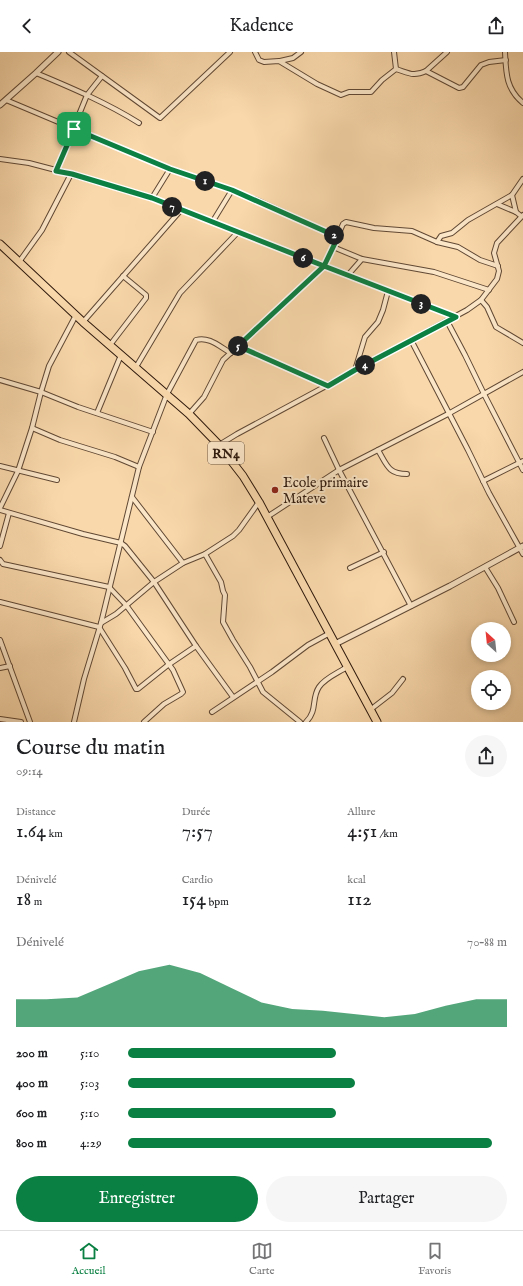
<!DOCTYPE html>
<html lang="fr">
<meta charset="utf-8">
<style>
:root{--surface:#fff;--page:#f6f6f6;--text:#202124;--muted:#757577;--line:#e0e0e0;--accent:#0b8043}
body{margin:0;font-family:"IM FELL English",serif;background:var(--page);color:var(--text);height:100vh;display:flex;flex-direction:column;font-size:15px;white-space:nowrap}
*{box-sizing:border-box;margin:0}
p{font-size:13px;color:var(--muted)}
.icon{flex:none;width:22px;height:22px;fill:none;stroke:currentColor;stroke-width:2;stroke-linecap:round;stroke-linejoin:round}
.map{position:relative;height:670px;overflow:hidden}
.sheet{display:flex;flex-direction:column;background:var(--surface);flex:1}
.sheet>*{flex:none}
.needle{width:26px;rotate:333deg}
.fabs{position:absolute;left:471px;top:570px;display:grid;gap:8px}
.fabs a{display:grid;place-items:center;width:40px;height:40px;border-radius:50%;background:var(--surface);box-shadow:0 2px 6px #0003;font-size:20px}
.pin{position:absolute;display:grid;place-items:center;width:34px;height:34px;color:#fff;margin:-17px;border-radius:8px;box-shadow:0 2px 6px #0006}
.km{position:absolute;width:20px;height:20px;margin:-10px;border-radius:50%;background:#222;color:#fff;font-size:11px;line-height:20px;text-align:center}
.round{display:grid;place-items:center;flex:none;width:42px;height:42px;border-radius:21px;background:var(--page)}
.overview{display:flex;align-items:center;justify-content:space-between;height:68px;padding:0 16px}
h1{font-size:22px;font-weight:600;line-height:30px}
.stats{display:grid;grid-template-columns:repeat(3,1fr);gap:6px;height:68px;padding:4px 16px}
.stats div{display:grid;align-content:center}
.stats b{font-size:20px;font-weight:600}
.stats small{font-size:11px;font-weight:400}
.stats p{font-size:11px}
.chart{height:112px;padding:8px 16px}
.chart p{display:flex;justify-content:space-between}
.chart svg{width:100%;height:72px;margin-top:4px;fill:var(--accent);opacity:.7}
.cta{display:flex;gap:8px;margin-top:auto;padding:8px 16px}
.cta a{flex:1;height:46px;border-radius:24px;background:var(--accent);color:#fff;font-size:16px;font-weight:600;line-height:46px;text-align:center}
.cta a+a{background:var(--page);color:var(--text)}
ul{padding:0 16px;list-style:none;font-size:13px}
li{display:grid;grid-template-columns:64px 48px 1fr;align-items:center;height:30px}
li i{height:10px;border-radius:5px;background:var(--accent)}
header{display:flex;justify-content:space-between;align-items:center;height:52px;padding:0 16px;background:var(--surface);font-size:18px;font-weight:600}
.tab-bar{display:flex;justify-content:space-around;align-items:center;height:56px;border-top:1px solid var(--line);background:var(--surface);font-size:11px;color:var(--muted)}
.tab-bar a{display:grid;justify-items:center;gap:2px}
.tab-bar .selected{color:var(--accent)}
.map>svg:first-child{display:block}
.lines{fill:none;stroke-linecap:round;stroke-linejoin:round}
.minor-casing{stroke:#604834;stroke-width:6}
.tertiary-casing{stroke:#604834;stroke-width:7}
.trunk-casing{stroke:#2d180c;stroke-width:9}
.minor{stroke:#fbe6c8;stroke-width:4}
.tertiary{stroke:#fbe6c8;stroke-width:5}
.trunk{stroke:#f9d8ab;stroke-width:7}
.route-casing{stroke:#fff;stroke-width:8}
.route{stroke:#0b8043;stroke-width:5}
.poi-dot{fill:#8f2418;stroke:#fbe6c8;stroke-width:1.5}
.labels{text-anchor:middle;stroke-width:4;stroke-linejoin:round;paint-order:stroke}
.shield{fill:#fbe6c8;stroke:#6b5644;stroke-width:1}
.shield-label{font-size:13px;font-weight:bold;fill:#2d180c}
.poi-label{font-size:14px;fill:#2d180c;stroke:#fbe6c8;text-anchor:start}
</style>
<header><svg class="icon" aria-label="back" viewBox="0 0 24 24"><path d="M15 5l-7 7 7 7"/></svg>Kadence<svg class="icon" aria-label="share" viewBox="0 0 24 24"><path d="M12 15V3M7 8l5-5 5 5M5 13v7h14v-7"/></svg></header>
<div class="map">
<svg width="523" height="670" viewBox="0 0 523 670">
<rect width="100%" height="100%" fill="#f9d8ab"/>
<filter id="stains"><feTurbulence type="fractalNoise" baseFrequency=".005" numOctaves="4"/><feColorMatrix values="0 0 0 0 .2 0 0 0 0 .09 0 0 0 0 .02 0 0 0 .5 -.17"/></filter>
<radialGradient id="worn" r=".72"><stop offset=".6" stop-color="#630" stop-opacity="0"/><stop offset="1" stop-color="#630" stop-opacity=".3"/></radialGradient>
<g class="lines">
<!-- minor casing -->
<g class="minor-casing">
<g id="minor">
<polyline points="69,0 160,66 230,0"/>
<polyline points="255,0 259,8 264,10 279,9 317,32 341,43 349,40 371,40 382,28 396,17 394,0"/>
<polyline points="447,0 426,19 459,36 463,35 481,13 489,10 506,8"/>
<path d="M505,0C506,21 506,37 523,51"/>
<polyline points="280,9 293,6 301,0"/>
<path d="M396,17C409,21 413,25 426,19"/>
<path d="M36,21C72,36 107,51 139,71"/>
<polyline points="6,48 170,117 232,138 259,149 338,185"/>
<polyline points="0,107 29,111 71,122 152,146 456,265"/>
<polyline points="56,119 87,43 102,24"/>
<polyline points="512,143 516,160"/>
<polyline points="152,146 170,117"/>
<polyline points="497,152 516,160 521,164"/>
<polyline points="213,169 232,138"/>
<polyline points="437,190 441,184 452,181 468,168 512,143 523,127"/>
<polyline points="333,195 362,207 434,220 489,238"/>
<polyline points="19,210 42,178 71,122"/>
<polyline points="348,223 362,207"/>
<polyline points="481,248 487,255 496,275 523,291"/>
<polyline points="447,269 465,303 484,342 523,418"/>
<polyline points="83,270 181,158"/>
<polyline points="411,288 468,398 489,441 523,502"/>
<polyline points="110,293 146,246 146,243 123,224"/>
<polyline points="238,294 328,334"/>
<polyline points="136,315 180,241 238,180"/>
<polyline points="355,318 365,285 378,270 383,258 388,239"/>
<polyline points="0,328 41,340 78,355 153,380"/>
<polyline points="97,361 121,303"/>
<polyline points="189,362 204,345 223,308 324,214 343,172 346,170 374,176 412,179 437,190 458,195 480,208 498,214"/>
<polyline points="32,376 60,388 115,405 139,415"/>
<polyline points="324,386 339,418 411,554"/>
<polyline points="219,393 237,382 467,258 481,248 497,227 499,219 494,201 497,191 523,163"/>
<path d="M378,398C387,413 388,422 407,422"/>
<polyline points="0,414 57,428"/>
<polyline points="483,429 523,409"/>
<polyline points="132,445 183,511"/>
<polyline points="0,456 18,419 32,376 41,340 49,314 76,263"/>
<polyline points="0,458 83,482 121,491 125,494 154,530 196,594 233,645"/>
<polyline points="267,465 339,418 448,362 523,320"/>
<polyline points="0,494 9,461"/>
<polyline points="205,502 221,530 223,539 225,543 223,570 233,588 250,615 263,640 300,670"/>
<polyline points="0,508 3,512 109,535 126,553 173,618 183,640 181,642 164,652 144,670"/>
<polyline points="485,515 498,536 514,570"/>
<polyline points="350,516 384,500"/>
<polyline points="0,550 99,575 125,616 136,637 138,637 168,613 196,594"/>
<polyline points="101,571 116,562 154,530 183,511 205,502 233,484 239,478 259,450"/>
<polyline points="0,588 30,670"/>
<polyline points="0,616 10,614"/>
<polyline points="370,658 392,641 403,627"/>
<polyline points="212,660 272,620 308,593 330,581"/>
<polyline points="0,667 21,670"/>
<path d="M74,670L84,627L101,571L139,415L167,342L196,288C209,284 220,295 231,301"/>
<path d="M306,670C318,658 311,647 319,635C325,626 338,621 347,615"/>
</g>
</g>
<!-- tertiary casing -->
<g class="tertiary-casing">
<g id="tertiary">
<polyline points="0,53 36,21 58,0"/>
<polyline points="335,592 450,534 523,494"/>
</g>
</g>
<!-- trunk casing -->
<g class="trunk-casing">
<polyline id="trunk" points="0,192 83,270 189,362 219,393 243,424 259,450 377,670"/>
</g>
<!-- minor -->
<use href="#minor" class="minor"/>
<!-- tertiary -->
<use href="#tertiary" class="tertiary"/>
<!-- trunk -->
<use href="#trunk" class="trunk"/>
</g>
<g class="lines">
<!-- route casing -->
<g class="route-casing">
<polyline id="route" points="74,77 170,117 232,138 338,185 324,214 456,265 355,318 328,334 238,294 324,214 152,146 72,122 56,119 74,77"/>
</g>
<!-- route -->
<use href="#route" class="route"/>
</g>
<!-- markers -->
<circle class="poi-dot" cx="275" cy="438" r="4"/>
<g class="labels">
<!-- shield labels -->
<rect class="shield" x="208" y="390" width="36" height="22" rx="3"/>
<g class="shield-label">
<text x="226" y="406">RN4</text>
</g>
<!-- poi labels -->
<g class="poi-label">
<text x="283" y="435">Ecole primaire<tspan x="283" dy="16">Mateve</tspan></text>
</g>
</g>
<rect width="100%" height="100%" filter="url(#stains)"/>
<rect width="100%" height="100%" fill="url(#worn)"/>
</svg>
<div class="fabs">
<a><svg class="needle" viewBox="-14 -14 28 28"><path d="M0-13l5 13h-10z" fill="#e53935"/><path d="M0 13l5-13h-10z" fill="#757577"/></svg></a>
<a><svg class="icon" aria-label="locate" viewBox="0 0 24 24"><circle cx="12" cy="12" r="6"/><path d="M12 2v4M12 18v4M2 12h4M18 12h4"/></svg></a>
</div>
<div class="pin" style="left:74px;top:77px;background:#1e9e55"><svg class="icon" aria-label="arrive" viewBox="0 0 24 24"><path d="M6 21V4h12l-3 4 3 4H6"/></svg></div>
<b class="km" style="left:205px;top:129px">1</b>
<b class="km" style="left:334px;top:183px">2</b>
<b class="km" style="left:421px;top:252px">3</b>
<b class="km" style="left:365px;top:313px">4</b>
<b class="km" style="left:238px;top:294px">5</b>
<b class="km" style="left:303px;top:206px">6</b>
<b class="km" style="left:172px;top:155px">7</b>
</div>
<section class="sheet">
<div class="overview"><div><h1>Course du matin</h1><p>09:14</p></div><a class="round"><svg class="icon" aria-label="share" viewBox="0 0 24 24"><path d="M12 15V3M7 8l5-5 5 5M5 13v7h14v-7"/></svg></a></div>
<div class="stats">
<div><p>Distance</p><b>1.64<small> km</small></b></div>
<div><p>Durée</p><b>7:57</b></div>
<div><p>Allure</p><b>4:51<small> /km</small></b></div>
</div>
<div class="stats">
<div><p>Dénivelé</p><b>18<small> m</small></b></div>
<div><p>Cardio</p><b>154<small> bpm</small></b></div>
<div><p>kcal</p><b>112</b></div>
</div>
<div class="chart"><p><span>Dénivelé</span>70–88 m</p>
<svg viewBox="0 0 160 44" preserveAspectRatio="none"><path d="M0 44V27L10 27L20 26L30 18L40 10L50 6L60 11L70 20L80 29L90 33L100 34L110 36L120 38L130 36L140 31L150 27L160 27V44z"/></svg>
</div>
<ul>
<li><b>200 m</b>5:10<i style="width:55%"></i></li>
<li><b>400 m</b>5:03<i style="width:60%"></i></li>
<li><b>600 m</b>5:10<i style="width:55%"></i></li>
<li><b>800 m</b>4:29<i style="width:96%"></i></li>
</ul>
<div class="cta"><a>Enregistrer</a><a>Partager</a></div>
</section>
<nav class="tab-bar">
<a class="selected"><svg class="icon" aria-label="home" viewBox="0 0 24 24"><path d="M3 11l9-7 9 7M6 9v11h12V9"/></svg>Accueil</a>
<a><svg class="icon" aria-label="map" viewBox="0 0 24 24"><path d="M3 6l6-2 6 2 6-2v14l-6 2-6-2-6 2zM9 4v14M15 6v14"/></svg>Carte</a>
<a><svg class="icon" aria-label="saved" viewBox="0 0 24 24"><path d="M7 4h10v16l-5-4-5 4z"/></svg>Favoris</a>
</nav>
